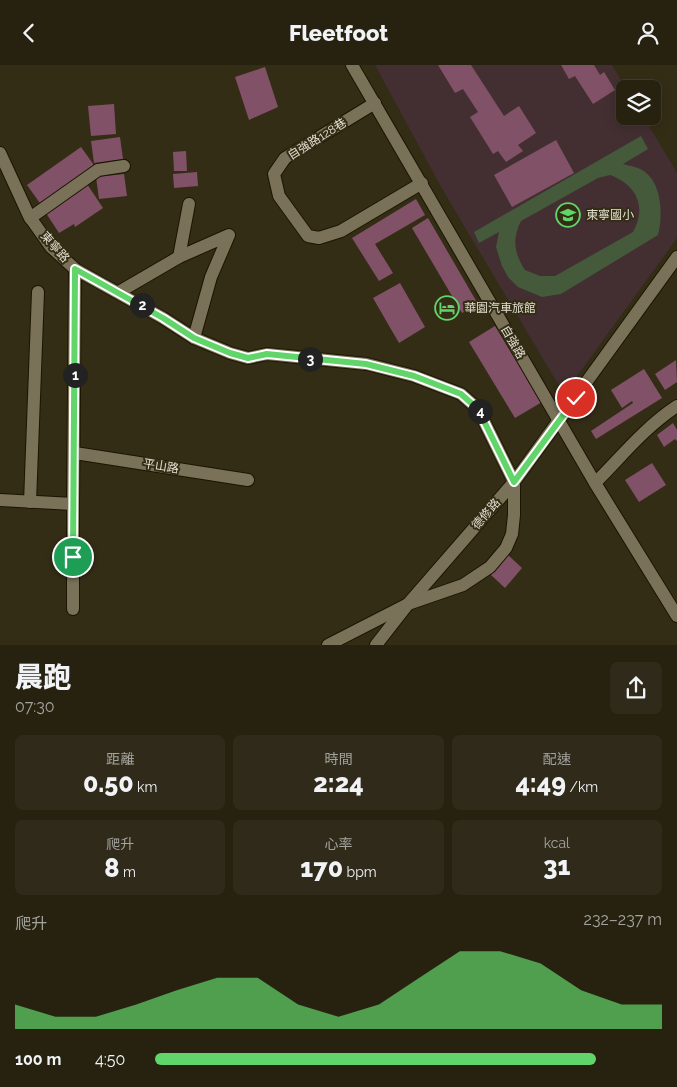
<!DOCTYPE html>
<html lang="zh-TW">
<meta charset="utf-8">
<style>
:root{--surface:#272210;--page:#2f2a19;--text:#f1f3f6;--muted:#a4a49f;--line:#433f30;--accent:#61d46a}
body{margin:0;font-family:Raleway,"Noto Sans TC",sans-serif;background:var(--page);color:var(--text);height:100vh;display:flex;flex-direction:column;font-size:19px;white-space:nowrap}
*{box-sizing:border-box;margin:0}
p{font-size:16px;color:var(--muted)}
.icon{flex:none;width:28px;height:28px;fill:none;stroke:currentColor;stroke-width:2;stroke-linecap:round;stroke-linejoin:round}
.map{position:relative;height:580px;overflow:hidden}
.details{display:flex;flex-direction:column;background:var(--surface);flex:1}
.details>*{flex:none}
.controls{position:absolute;left:616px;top:15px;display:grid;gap:10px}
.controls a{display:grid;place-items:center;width:45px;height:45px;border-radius:8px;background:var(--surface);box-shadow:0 2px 12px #0003,0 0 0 1px var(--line);font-size:25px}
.pin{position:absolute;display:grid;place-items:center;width:42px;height:42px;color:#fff;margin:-21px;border:2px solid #fff;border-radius:50%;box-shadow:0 1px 5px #0007}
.km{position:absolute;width:25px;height:25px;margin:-12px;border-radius:50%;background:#222;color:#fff;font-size:14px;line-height:25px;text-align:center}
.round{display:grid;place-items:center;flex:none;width:52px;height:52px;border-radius:8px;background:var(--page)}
.overview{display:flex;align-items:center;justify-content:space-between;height:85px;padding:0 15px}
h1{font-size:28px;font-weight:800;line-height:38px}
.stats{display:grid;grid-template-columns:repeat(3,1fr);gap:8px;height:85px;padding:5px 15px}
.stats div{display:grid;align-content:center;border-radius:8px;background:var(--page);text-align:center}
.stats b{font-size:25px;font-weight:800}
.stats small{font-size:14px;font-weight:400}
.stats p{font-size:14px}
.chart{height:140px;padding:10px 15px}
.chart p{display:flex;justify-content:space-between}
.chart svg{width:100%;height:90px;margin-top:5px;fill:var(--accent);opacity:.7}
ul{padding:0 15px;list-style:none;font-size:16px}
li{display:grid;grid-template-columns:80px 60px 1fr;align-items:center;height:38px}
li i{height:12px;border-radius:6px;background:var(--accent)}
header{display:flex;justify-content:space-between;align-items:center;height:65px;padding:0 15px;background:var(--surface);font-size:22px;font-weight:800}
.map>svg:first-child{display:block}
.education{fill:#432f31}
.green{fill:#445a3a;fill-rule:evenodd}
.building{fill:#815167}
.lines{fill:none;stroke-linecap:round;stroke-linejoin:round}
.minor-casing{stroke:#1b1501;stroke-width:14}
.minor{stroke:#797258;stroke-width:12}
.route-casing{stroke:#fff;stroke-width:10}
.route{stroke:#61d46a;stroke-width:6}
.labels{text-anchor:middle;stroke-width:4;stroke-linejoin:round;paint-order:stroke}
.street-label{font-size:12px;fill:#e2ded0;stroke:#342d16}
.poi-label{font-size:12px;fill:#e2ded0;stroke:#342d16;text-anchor:start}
</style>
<header><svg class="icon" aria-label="back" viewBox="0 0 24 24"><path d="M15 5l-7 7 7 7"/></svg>Fleetfoot<svg class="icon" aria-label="person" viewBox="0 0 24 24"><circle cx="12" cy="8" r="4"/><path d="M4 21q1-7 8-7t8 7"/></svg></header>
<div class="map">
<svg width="677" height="580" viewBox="0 0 677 580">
<rect width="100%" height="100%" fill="#342d16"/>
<!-- education -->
<polygon class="education" points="375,0 612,0 626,24 625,51 643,51 677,108 677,173 564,329 444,127"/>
<!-- green -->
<path class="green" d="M641,71L648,84L623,99C630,101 639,102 645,107C662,119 663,152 658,170L561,229L542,232L518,222L508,212L502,201L496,182L499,167L479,178L474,167ZM610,110C637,120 647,142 633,167L555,211H540L525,205C514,188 512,174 521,156L598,113Z"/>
<!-- building -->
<g class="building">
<polygon points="438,0 471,0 504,51 519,41 536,68 518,80 523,86 506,97 498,86 493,89 470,52 478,47 463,24 455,28"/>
<polygon points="561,0 594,0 600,10 604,7 615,25 593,39 575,11 569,14"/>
<polygon points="265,2 278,42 249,55 235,12"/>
<polygon points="114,39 116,69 91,71 88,41"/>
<polygon points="120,72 123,94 94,98 91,76"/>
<polygon points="556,75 574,108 512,142 494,110"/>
<polygon points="81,82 96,103 42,141 27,120"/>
<polygon points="186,86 187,106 174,106 173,87"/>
<polygon points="197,107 198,121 174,123 173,109"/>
<polygon points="124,109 127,131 99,134 96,112"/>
<polygon points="87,119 103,143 75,162 74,159 59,168 46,148"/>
<polygon points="416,134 425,150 375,179 393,208 379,216 352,173"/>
<polygon points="428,153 478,239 462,248 412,163"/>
<polygon points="400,218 425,262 399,278 373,233"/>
<polygon points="495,261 542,337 515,353 469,277"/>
<polygon points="676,295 677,317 665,325 655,309"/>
<polygon points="644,304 662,333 596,374 591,366 633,338 632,336 622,343 611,325"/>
<polygon points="673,358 677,365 677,376 675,374 664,382 657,370"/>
<polygon points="652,398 666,420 639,437 625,415"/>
<polygon points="508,490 522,503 505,523 491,510"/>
</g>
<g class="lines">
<!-- minor casing -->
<g class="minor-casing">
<g id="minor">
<polyline points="352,0 595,418 677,551"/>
<polyline points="375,38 285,93 274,109 279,131 308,171 319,173 341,166 422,118"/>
<polyline points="0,88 29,151 51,182 75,204 163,253 194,273 230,288 248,293 267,289 367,299 414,311 461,329 478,344 514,417 514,450 512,469 506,483 490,502 463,520 408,539 328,580"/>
<polyline points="30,153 98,105 124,101"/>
<polyline points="179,192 189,139"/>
<polyline points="119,227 179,192 229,170 211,212 194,273"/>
<polyline points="75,388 248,415"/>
<path d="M595,418C622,391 645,362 677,341"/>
<polyline points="0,435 73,439 75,204"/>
<polyline points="30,437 38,227"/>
<polyline points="73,544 73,439"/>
<polyline points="376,580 408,539 514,417 677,192"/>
</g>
</g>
<!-- minor -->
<use href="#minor" class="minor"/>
</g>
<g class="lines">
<!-- route casing -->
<g class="route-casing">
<polyline id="route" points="73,492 75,204 163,253 194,273 230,288 248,293 267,289 366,299 414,311 461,329 478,344 514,417 576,333"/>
</g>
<!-- route -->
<use href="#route" class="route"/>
</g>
<!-- icons -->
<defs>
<g id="school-ring" transform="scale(1.25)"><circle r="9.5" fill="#342d16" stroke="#61d46a" stroke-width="1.5"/><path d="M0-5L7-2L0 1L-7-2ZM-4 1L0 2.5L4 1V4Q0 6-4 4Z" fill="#61d46a"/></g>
<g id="hotel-ring" transform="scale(1.25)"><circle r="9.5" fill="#342d16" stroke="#61d46a" stroke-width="1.5"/><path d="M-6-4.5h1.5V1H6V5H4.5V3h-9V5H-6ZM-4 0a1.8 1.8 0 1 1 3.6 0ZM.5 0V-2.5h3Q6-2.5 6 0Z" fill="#61d46a"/></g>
</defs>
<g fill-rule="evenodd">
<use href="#school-ring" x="568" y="150"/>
<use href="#hotel-ring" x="447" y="243"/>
</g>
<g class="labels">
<!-- street labels -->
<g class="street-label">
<text transform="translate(317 74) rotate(-32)" y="4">自強路128巷</text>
<text transform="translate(55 182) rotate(48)" y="4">東寧路</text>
<text transform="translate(513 277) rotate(60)" y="4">自強路</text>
<text transform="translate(161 401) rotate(9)" y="4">平山路</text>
<text transform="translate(486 449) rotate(-49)" y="4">德修路</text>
</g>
<!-- poi labels -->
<g class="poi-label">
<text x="586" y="154">東寧國小</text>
<text x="464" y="247">華園汽車旅館</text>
</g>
</g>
</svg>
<div class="controls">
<a><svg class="icon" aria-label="layers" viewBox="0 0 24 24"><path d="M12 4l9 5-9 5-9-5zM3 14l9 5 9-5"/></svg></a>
</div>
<div class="pin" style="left:73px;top:492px;background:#1e9e55"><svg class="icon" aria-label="arrive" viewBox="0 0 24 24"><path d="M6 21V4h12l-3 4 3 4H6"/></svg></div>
<div class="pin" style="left:576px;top:333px;background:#d93025"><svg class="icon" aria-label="check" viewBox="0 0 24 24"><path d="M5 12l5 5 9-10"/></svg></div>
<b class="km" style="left:75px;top:310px">1</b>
<b class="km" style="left:142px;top:240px">2</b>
<b class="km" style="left:310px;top:294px">3</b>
<b class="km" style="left:480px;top:346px">4</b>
</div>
<section class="details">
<div class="overview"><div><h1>晨跑</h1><p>07:30</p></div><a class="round"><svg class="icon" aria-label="share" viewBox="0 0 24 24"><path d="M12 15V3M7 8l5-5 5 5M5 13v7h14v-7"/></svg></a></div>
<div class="stats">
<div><p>距離</p><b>0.50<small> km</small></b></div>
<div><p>時間</p><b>2:24</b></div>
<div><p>配速</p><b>4:49<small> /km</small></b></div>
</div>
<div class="stats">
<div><p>爬升</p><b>8<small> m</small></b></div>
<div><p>心率</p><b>170<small> bpm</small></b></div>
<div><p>kcal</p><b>31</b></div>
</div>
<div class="chart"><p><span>爬升</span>232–237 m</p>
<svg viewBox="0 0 160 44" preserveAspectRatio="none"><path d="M0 44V32L10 38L20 38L30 32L40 25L50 19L60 19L70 32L80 38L90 32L100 19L110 6L120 6L130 12L140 25L150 32L160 32V44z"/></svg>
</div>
<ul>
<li><b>100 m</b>4:50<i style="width:87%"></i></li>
</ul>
</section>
